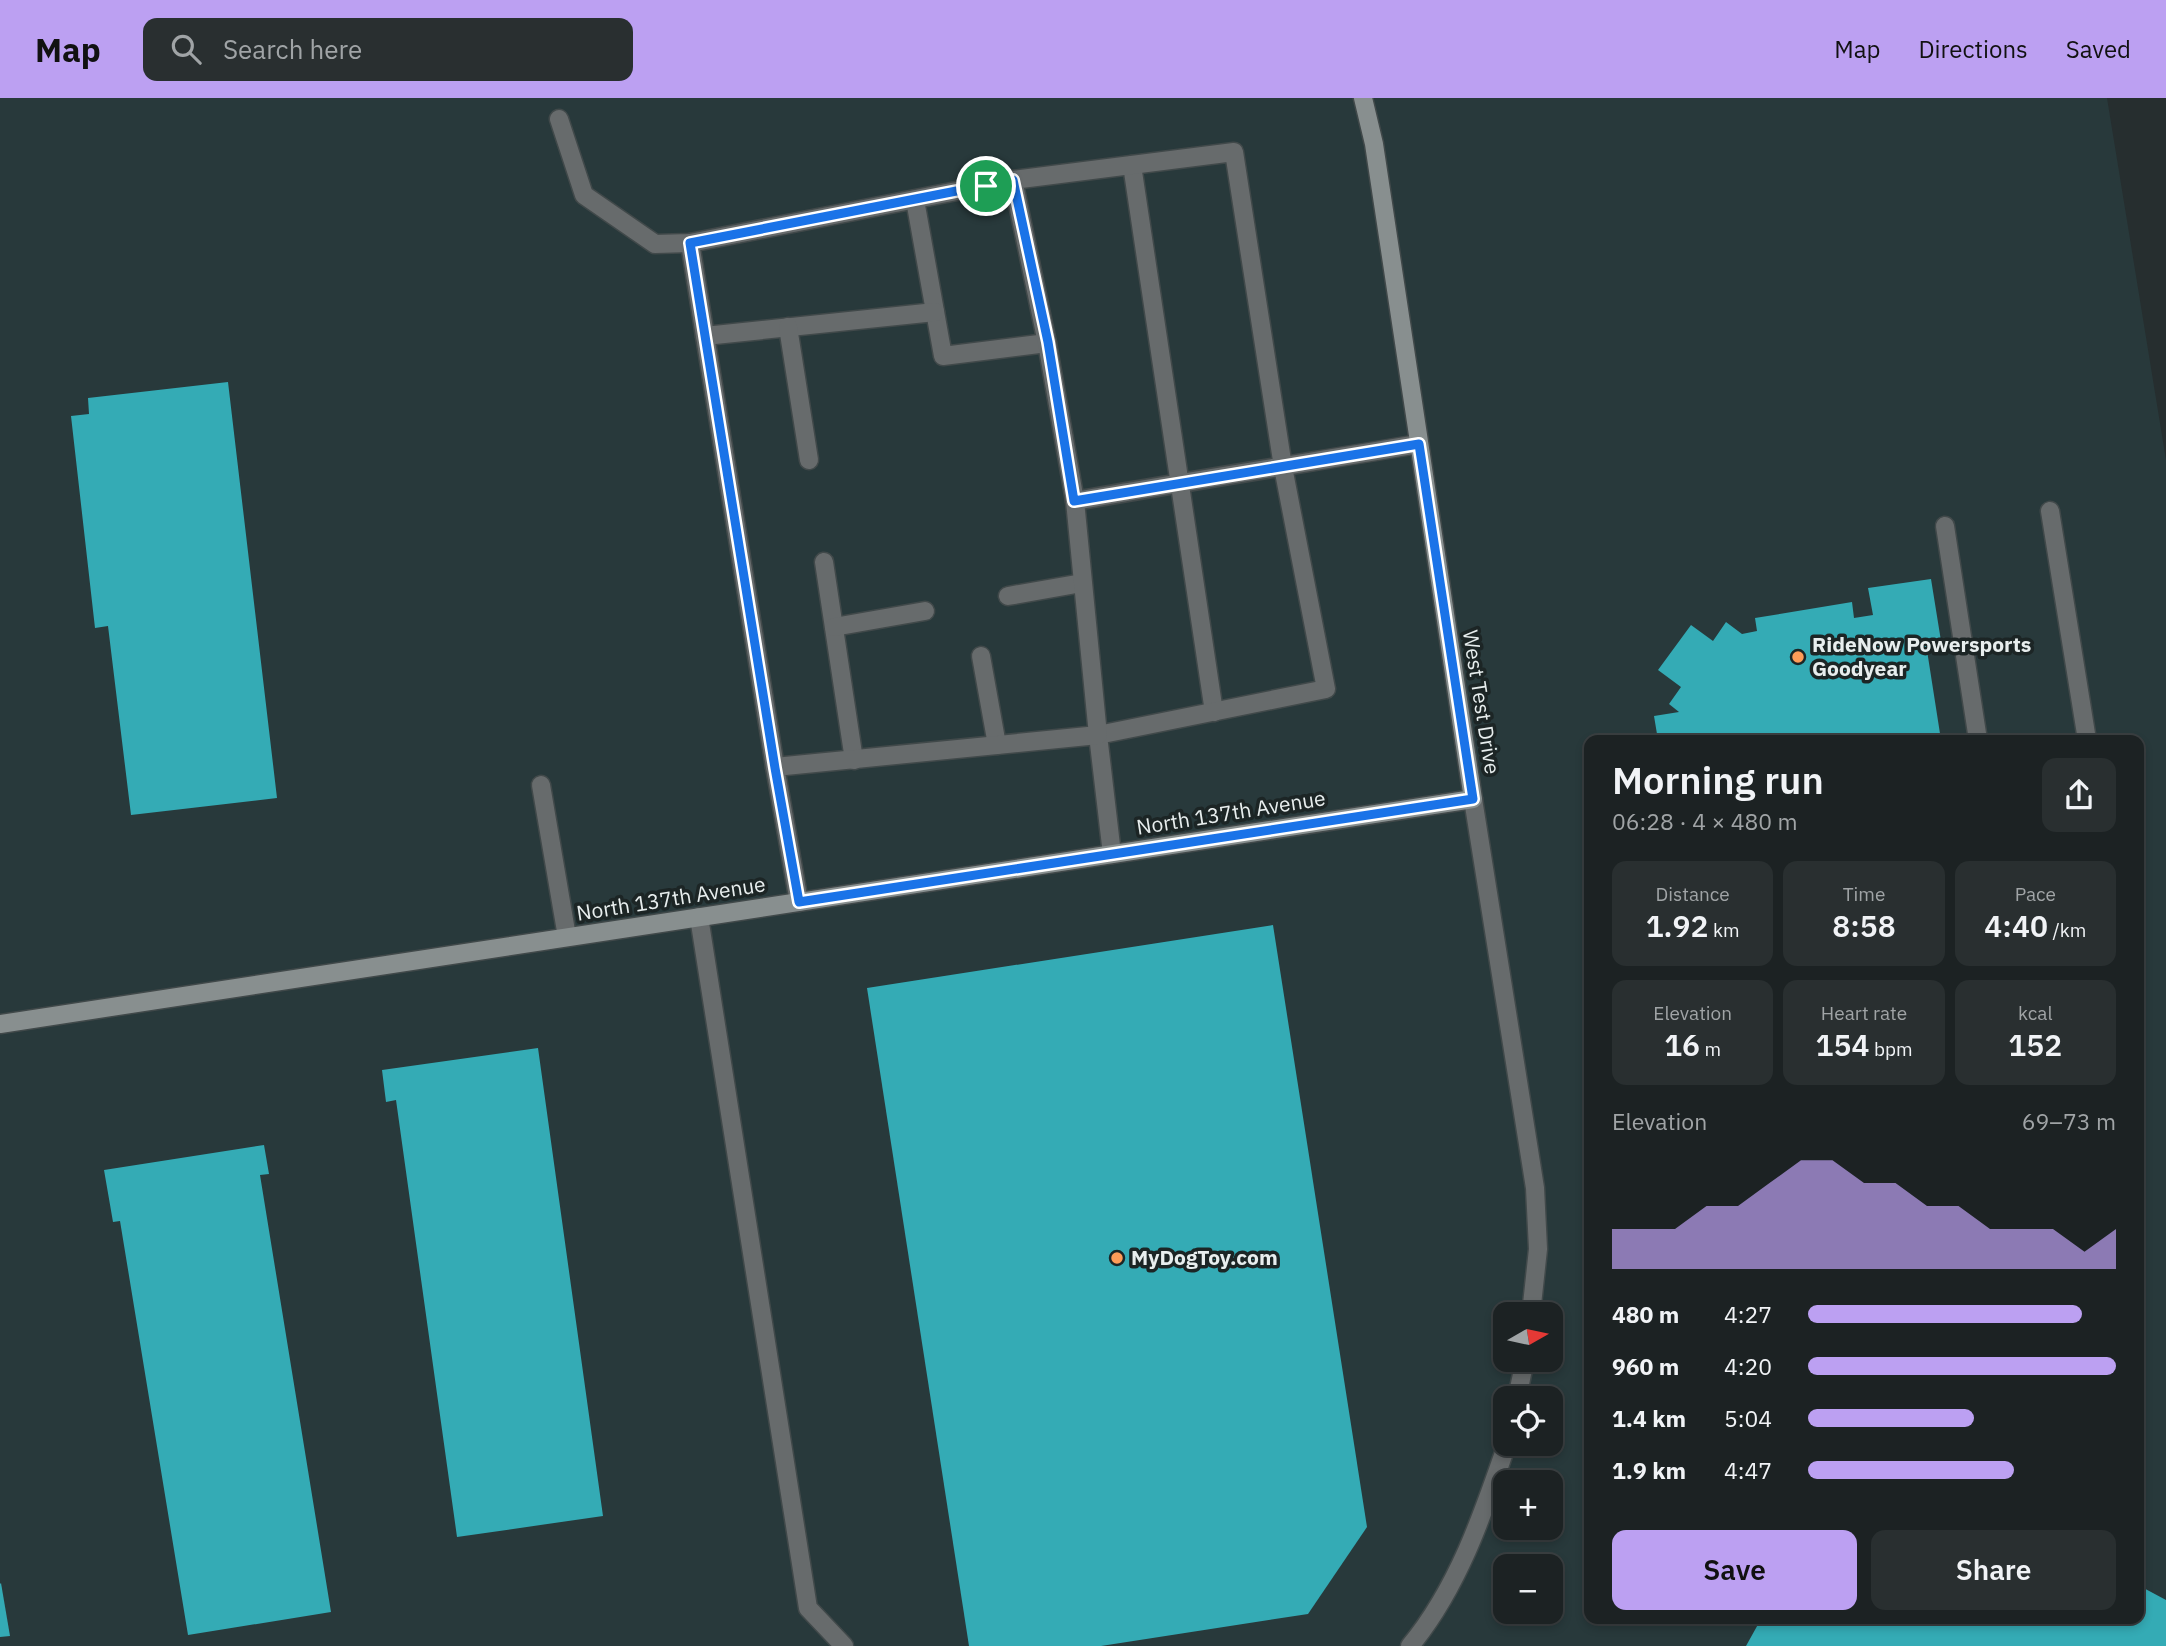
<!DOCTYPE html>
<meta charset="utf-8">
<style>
:root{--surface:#1c2223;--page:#292f30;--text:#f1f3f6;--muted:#a0a4a6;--line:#3a3f41;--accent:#bca0f2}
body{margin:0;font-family:"IBM Plex Sans",sans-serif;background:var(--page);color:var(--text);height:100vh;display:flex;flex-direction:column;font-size:26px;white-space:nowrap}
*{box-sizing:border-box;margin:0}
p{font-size:23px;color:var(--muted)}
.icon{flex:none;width:38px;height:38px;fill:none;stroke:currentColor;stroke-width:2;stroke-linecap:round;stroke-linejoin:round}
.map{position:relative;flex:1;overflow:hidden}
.panel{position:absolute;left:1584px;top:637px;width:560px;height:889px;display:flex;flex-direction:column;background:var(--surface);border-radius:14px;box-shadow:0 4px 10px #0003,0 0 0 2px var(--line)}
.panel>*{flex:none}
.needle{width:46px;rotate:81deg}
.buttons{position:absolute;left:1493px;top:1204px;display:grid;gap:14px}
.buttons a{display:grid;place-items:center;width:70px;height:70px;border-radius:14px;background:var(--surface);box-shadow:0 4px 10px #0003,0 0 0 2px var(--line);font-size:35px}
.pin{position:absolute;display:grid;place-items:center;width:60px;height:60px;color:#fff;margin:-30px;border:4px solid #fff;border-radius:50%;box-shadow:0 2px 7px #0007}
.round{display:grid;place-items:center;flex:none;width:74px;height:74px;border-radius:14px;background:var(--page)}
.headline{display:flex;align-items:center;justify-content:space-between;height:119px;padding:0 28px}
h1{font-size:38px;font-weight:600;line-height:52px}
.stats{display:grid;grid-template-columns:repeat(3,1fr);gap:10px;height:119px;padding:7px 28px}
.stats div{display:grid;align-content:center;border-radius:14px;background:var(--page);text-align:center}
.stats b{font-size:30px;font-weight:600}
.stats small{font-size:19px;font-weight:400}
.stats p{font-size:19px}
.chart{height:196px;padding:14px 28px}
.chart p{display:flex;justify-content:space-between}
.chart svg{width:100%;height:126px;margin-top:7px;fill:var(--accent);opacity:.7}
.button{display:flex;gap:14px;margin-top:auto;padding:14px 28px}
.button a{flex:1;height:80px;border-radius:14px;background:var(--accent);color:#111;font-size:28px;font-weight:600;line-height:80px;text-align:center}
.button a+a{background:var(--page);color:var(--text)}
ul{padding:0 28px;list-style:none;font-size:23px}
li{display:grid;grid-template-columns:112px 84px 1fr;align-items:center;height:52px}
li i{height:18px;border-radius:9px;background:var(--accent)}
header{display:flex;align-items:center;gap:42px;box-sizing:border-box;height:98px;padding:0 35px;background:var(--accent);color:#111}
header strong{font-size:33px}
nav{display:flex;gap:38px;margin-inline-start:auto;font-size:24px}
.search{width:490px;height:63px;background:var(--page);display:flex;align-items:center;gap:18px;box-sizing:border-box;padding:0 24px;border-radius:14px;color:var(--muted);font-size:26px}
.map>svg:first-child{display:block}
.built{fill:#28393b;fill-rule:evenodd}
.building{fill:#34abb5}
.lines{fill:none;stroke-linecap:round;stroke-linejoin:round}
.lane-casing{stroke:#41494a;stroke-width:21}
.street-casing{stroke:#41494a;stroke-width:21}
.secondary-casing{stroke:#41494a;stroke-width:21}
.lane{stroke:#676b6c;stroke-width:18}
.street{stroke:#676b6c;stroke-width:18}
.secondary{stroke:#888f8f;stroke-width:18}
.route-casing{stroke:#fff;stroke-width:14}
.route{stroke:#1a73e8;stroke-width:9}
.poi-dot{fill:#fe9c58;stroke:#1c2525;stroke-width:2.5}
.labels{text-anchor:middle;stroke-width:7;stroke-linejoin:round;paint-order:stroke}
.poi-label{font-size:21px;font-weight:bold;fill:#e8eeee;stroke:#1c2525;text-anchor:start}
.street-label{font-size:21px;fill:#e8eeee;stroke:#1c2525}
</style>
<header>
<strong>Map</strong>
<div class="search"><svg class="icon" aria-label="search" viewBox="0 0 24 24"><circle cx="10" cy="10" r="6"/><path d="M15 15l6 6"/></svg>Search here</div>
<nav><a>Map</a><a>Directions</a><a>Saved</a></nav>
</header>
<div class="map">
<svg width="2166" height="1548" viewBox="0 0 2166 1548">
<rect width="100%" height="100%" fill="#262e2f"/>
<!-- built -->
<path class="built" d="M0,0H2107L2166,362V1548H0ZM1589,642H2138V1521H1589ZM1505,1216H1550V1262H1505ZM1505,1300H1550V1346H1505ZM1505,1384H1550V1430H1505ZM1505,1468H1550V1514H1505Z"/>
<!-- building -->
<g class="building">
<polygon points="228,284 277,700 131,717 108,528 95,530 71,318 89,316 88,300"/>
<polygon points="1931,481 1941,543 1926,546 1941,642 1658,642 1654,618 1679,614 1669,606 1681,589 1658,572 1691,527 1713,543 1726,524 1742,536 1757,533 1755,520 1852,504 1854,520 1873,517 1868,490"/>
<polygon points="1273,827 1367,1429 1308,1516 1101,1548 969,1548 867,890"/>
<polygon points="538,950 603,1418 457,1439 396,1002 386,1004 382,972"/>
<polygon points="264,1047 269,1076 260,1077 331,1514 188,1537 120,1123 113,1124 104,1072"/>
<polygon points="1,1485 10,1538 0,1539 0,1486"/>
<polygon points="2138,1487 2166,1502 2166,1548 1746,1548 1761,1521 2138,1521"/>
</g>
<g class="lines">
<!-- lane casing -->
<g class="lane-casing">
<g id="lane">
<polyline points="559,21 584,97 655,146 690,145 1013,82"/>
<polyline points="1132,67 1214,614"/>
<polyline points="915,102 943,258 1047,245"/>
<polyline points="690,145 705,238 935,214"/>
<polyline points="788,229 809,362"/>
<polyline points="705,238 775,669"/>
<polyline points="2050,413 2087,642"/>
<polyline points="1945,428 1978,642"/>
<polyline points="824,464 854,662"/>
<polyline points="1008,498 1082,485"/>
<polyline points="834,529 925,513"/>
<polyline points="981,558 997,647"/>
<polyline points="541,687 567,839"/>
<path d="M1112,756L1098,637L1326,591L1283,369L1234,54L1013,82L1047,245L1075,403C1189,383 1304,365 1419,346"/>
<polyline points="799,804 775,669 1098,637 1075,403"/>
<polyline points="699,819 808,1510 844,1548"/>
</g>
</g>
<!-- street casing -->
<g class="street-casing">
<g id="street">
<polyline points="1473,701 1535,1090 1538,1151 1531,1216"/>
<polyline points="1517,1300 1525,1262"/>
<path d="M1410,1548C1458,1490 1483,1416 1507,1346"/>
</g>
</g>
<!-- secondary casing -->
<g class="secondary-casing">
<polyline id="secondary" points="0,926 1473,701 1374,46 1363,0"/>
</g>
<!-- lane -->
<use href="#lane" class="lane"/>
<!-- street -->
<use href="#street" class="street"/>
<!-- secondary -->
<use href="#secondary" class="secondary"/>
</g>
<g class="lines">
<!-- route casing -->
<g class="route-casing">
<polygon id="route" points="1013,82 1048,244 1074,403 1419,346 1473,701 799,804 775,670 690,145"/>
</g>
<!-- route -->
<use href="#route" class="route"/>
</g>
<!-- markers -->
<g class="poi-dot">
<circle cx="1798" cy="559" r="7"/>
<circle cx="1117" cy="1160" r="7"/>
</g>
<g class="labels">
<!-- poi labels -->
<g class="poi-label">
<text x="1812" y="554">RideNow Powersports<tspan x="1812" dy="24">Goodyear</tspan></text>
<text x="1131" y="1167">MyDogToy.com</text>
</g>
<!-- street labels -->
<g class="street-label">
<text transform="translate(1481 604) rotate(81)" y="7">West Test Drive</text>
<text transform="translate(1231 715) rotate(-9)" y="7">North 137th Avenue</text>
<text transform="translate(671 801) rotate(-9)" y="7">North 137th Avenue</text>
</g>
</g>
</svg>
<div class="buttons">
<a><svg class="needle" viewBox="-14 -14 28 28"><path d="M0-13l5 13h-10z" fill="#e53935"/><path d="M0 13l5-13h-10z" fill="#a0a4a6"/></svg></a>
<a><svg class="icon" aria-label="locate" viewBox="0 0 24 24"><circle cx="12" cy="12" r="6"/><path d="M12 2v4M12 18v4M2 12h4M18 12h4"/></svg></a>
<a>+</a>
<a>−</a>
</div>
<div class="pin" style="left:986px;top:88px;background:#1e9e55"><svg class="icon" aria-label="arrive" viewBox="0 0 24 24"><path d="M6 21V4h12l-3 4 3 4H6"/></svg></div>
<section class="panel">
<div class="headline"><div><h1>Morning run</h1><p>06:28 · 4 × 480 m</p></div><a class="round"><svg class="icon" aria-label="share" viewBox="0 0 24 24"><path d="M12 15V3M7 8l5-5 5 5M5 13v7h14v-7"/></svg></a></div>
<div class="stats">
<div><p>Distance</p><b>1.92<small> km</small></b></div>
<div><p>Time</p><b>8:58</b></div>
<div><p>Pace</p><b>4:40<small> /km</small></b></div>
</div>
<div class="stats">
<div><p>Elevation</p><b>16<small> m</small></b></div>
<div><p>Heart rate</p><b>154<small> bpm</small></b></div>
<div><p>kcal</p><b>152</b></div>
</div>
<div class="chart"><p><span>Elevation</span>69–73 m</p>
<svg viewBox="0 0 160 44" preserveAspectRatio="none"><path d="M0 44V30L10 30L20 30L30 22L40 22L50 14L60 6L70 6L80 14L90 14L100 22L110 22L120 30L130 30L140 30L150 38L160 30V44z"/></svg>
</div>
<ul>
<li><b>480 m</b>4:27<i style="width:89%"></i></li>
<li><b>960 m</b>4:20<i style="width:100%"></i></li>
<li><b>1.4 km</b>5:04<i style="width:54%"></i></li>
<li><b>1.9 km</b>4:47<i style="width:67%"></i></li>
</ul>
<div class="button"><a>Save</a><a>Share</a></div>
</section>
</div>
